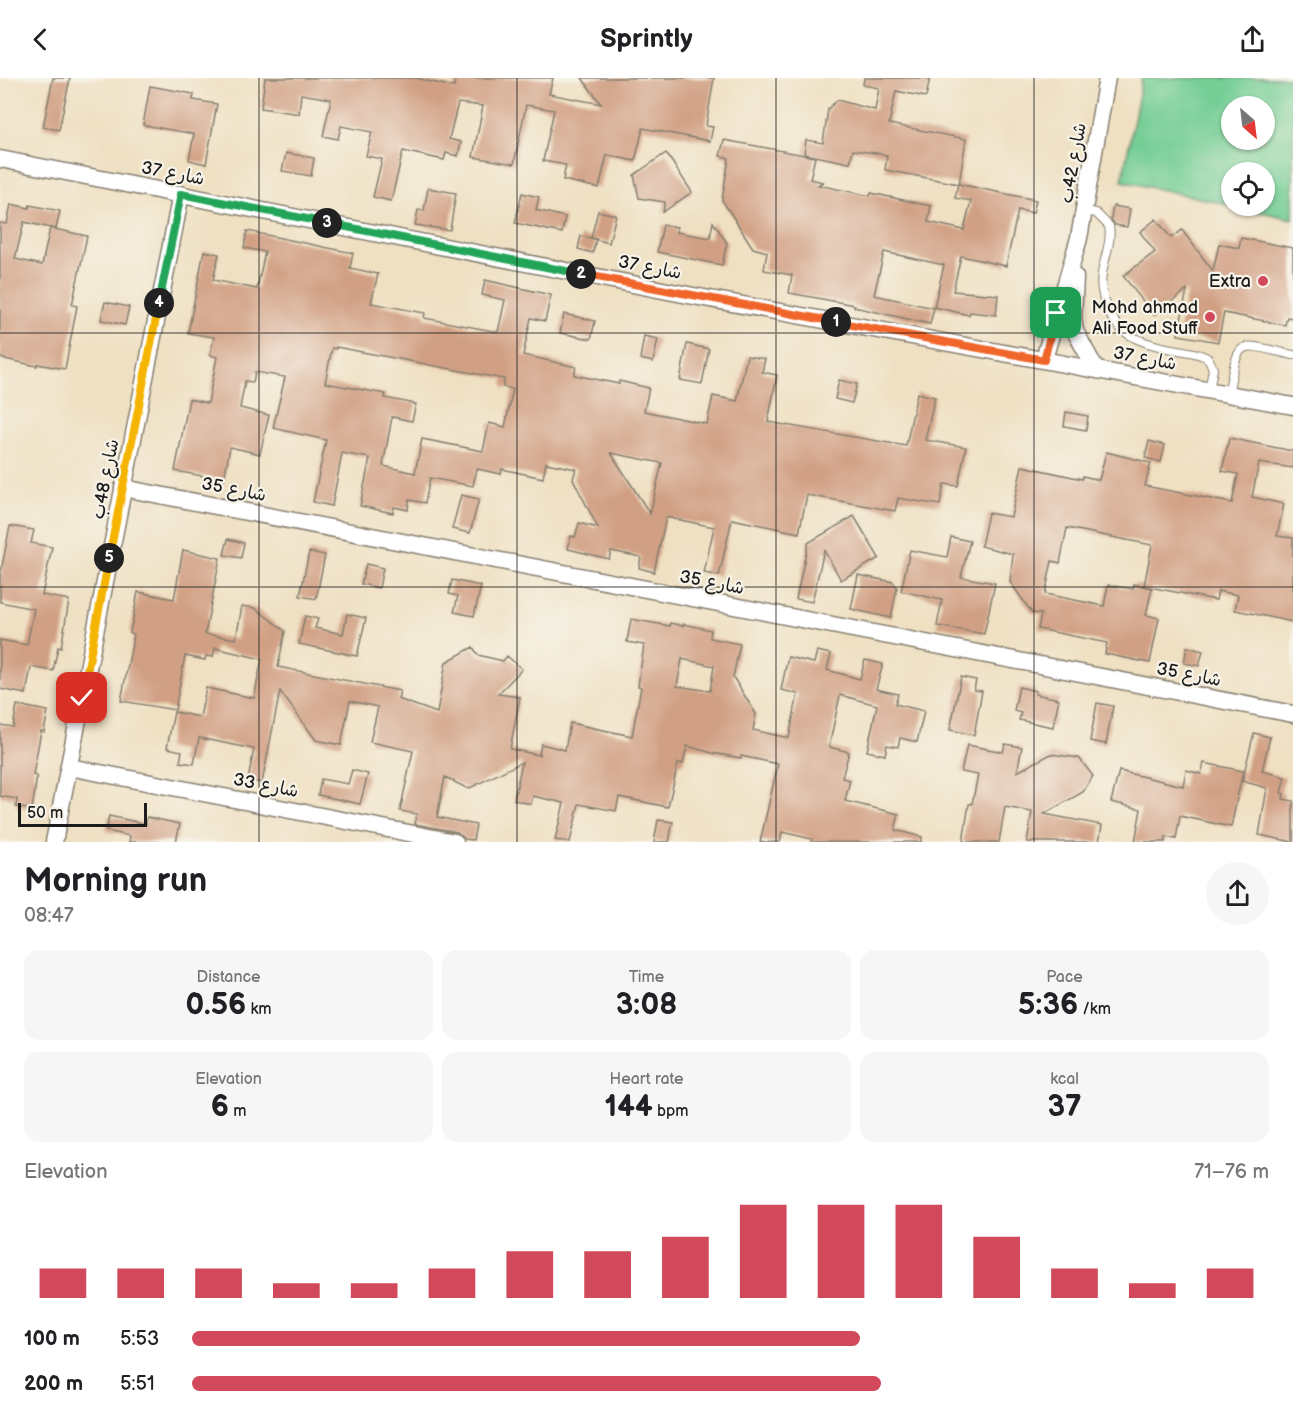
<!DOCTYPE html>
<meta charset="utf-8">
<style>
:root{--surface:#fff;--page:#f6f6f6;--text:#202124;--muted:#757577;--accent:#d1495b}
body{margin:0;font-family:"Balsamiq Sans","Playpen Sans Arabic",sans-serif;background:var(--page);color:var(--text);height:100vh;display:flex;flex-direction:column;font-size:22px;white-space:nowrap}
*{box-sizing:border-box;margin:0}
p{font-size:20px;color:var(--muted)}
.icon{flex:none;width:33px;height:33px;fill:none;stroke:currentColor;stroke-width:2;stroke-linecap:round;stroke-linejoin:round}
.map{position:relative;height:764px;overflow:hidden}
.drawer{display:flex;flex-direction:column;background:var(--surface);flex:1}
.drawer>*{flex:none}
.needle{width:39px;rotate:152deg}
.buttons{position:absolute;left:1221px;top:18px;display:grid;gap:12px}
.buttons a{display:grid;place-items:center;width:54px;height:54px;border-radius:50%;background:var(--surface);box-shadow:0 2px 4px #0004;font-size:30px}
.scale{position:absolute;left:18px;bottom:15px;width:129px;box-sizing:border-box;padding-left:6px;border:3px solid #1c1c1c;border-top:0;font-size:16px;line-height:21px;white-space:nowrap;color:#1c1c1c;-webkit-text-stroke:4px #f7f3e8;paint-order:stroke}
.pin{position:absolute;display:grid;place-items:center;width:51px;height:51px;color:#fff;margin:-26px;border-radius:12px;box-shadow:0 3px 9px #0006}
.km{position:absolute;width:30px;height:30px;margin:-15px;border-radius:50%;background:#222;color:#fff;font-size:16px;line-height:30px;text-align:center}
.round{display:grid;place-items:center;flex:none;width:63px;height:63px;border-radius:32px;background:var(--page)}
.overview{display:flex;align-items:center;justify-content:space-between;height:102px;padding:0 24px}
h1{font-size:33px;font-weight:700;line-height:45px}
.stats{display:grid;grid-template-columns:repeat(3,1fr);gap:9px;height:102px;padding:6px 24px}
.stats div{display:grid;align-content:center;border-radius:15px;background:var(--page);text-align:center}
.stats b{font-size:30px;font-weight:700}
.stats small{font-size:16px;font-weight:400}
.stats p{font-size:16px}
.chart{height:168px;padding:12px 24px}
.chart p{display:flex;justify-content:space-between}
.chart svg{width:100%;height:108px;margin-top:6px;stroke:var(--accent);stroke-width:6}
ul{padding:0 24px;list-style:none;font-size:20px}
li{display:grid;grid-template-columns:96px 72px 1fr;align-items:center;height:45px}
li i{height:15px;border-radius:8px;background:var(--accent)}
header{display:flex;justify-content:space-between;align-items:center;height:78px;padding:0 24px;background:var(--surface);font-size:27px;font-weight:700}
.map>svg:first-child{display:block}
.green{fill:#74ce95;stroke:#487558;stroke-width:1.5;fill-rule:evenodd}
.building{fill:#d1a084;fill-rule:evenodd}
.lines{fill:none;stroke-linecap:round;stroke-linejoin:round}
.service-casing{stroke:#867e6f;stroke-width:10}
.minor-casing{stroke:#867e6f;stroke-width:19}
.service{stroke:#fff;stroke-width:8}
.minor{stroke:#fff;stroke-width:16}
.split-1-casing{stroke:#fff;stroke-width:12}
.split-2-casing{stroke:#fff;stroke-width:12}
.split-3-casing{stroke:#fff;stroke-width:12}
.split-4-casing{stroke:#fff;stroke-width:12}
.split-5-casing{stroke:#fff;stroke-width:12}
.split-6-casing{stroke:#fff;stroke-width:12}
.split-1{stroke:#f0652b;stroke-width:8}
.split-2{stroke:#f0652b;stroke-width:8}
.split-3{stroke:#22a559;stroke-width:8}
.split-4{stroke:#22a559;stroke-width:8}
.split-5{stroke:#f5b400;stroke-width:8}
.split-6{stroke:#f5b400;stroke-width:8}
.grid{fill:none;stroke:#1c1c1c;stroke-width:1.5;stroke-opacity:0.55}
.poi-dot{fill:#d1495b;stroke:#f7f3e8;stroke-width:2}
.labels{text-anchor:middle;stroke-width:4.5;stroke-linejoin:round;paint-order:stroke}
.street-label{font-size:18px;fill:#1c1c1c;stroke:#f7f3e8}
.poi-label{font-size:18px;fill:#1c1c1c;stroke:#f7f3e8;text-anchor:end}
</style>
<header><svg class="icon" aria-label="back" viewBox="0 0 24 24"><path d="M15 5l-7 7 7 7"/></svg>Sprintly<svg class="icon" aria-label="share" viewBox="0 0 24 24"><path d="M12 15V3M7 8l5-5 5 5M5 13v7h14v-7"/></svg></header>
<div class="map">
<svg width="1293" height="764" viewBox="0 0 1293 764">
<rect width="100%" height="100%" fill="#f7f3e8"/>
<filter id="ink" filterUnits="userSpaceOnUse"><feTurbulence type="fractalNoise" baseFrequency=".0167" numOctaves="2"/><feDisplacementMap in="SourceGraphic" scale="12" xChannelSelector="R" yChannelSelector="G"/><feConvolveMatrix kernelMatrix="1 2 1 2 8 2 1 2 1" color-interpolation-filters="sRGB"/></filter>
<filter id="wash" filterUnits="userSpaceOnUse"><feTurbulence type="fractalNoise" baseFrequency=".008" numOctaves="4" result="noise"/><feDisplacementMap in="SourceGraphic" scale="24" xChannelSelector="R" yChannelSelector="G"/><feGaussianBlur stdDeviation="1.35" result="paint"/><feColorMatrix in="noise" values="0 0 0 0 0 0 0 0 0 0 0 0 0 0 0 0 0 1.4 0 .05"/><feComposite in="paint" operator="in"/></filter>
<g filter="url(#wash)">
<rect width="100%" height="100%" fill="#efe0c2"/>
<!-- green -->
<path class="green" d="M1142,0H1293V141L1233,128H1264V94H1232L1231,127L1122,103ZM1232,28H1264V62H1232Z"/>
<g id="blocks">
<!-- building -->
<g class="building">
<polygon points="53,0 70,0 59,52 43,49"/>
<polygon points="265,0 415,0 454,9 455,0 553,0 549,16 601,26 582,0 714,0 706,48 713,49 710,63 643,50 635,83 607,77 599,110 563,102 566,87 543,83 554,32 526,27 514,86 473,79 483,28 458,25 449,61 461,64 458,78 446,75 444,82 403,73 391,123 373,119 382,81 366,78 372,54 341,48 338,61 323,58 331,21 301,16 299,36 261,30"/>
<polygon points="864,0 930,0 926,19 896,13 889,46 966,61 959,106 885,92 887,78 883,76 853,72 850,85 804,76 806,62 823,65 828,31 837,22 875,32 879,10 863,7"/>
<polygon points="150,8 194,16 193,22 217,26 206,86 189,82 194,56 143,47"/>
<polygon points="724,62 815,79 810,101 823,104 818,107 870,118 871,115 931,128 928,144 964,152 971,123 955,120 958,106 1036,122 1033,135 1018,132 1006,188 961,178 953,213 998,217 996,237 970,234 969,237 934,229 944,187 884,174 874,217 934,230 930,246 854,229 855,227 789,215 792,197 764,192 767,174 753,170 722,122 729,80 720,78"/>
<polygon points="286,75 314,80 311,98 282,93"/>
<polygon points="666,75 692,114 663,134 665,124 639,120 634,97"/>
<polygon points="428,110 456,115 450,152 415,147 418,132 424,133"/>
<polygon points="522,115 539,119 536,132 565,139 562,155 515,145"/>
<polygon points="11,126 29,130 30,127 60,133 56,151 24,144 15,181 42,187 50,150 87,158 72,227 77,228 65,291 37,286 37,288 0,280 0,145 7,146"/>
<polygon points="1113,128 1130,131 1127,149 1115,147 1111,141"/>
<polygon points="598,133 616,137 609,165 591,160"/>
<polygon points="1156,141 1171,160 1182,152 1213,193 1219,166 1239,170 1241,160 1293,170 1293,240 1287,239 1285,247 1224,235 1218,264 1178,257 1187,212 1154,237 1123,198 1155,174 1140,154"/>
<polygon points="713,144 727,165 722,187 657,174 663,147 677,149 676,154 710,160"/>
<path d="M247,153L353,175L350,190L378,196L371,225L425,235L424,240L498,254L505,222L482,217L485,202L551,217L545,243L531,240L523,277L576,289L574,297L619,306V303L649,310L644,333L707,346L713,318L737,323L747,278L765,281L762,294L777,297L768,344L906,368L917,315L935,319L925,362L966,369L958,408L944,406L940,427L898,420L895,433L807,417L799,455L732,441L719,498L704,495L714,449L666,439L654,494L639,490L641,479L611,473L609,481L568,471L571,458L575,459L579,445L598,450L573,401L576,391L546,385L543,400L502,391L501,396L477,391L473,408L430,400L425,425L409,422L408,432L394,429L393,435L360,428L370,380L342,375L332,428L313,424L326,362L273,350L285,299L255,294L253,304L245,303L240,330L269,337L260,376L230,369L224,402L175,393L189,321L208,325L217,279L210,277L214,259L188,255L204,173L219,176L213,202L257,211L265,174L244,170ZM336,269L504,301L503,309L513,311L505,349L489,345L483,373L422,361L415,395L383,388L392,339L412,343L416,326L385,320L386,316L325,305L332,270L336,271ZM611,375L662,385L650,436Z"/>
<polygon points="581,158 596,161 593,175 578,171"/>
<polygon points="105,224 129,229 125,247 101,242"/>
<polygon points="564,236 595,243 591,261 560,255"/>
<polygon points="644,258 658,261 653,284 640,281"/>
<polygon points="687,266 709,271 702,306 680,302"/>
<polygon points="839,302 857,306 852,325 835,321"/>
<polygon points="1066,334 1088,338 1086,352 1064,348"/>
<polygon points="1229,360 1293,373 1293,390 1259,385 1252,419 1284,426 1277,458 1293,460 1293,544 1235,532 1238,517 1218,513 1216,522 1144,508 1152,467 1067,450 1060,485 1052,483 1045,516 1104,528 1108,507 1133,511 1134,506 1152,510 1146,537 1159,540 1150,585 1105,576 1107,565 1038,551 1041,536 1032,535 1010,504 1013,476 981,468 988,435 1011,439 1022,388 1082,401 1083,398 1099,402 1106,374 1151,385 1145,408 1232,425 1238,396 1222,393"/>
<polygon points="1149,363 1165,367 1161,384 1145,380"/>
<polygon points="461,417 479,421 470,455 452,451"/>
<polygon points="854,438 879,480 841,502 824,472 812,524 796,521 808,465"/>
<polygon points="10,448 34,452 31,465 52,469 42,517 69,522 61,570 58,569 53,593 31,589 26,616 0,611 0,562 27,567 34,531 0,524 0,498"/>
<polygon points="951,459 970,463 961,499 995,505 984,556 937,548 942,522 901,513 910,472 947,479"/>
<polygon points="228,461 244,465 241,480 224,477"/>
<path d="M183,472L220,480L205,556L236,561L242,528L255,530L285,553L278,589L400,613L398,621L437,635L446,584L473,569L478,577L503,583L507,578L522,591L498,616L520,619L510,671L539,677L541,666L565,672L570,645L632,658L641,609L638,608L644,567L627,564L631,541L670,548V545L683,548L684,546L711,552L710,560L740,566L733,599L756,636L753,652L789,660L798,616L781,612L788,579L814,585L817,573L831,576L827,592L860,601L865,582L883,586L876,611L898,616L895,626L924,633L917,664L900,660L898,669L887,667L885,677L867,673L877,627L840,617L829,669L849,674L842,700L850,702L845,723L899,736L895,752L922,759L921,764H811L812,761L782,754L780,764H760L778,686L741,678V680L712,675L687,668L683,686L678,685L668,729L619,719L616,733L579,726L570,764L555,762L564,725L533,718L531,726L514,722L522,684L468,711L445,699L437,739L476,747L473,762L465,761L457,754L415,746L417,736L400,733L413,673L370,664L378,629L350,623L341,667L316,662L280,613L262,705L248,702L254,671L199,660L194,686L180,684L182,673L167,670L174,634L200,639L206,610L254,620L262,581L215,570L213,579L206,578L205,582L185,578L175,632L121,623L134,556L130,555L138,514L174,521ZM682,581L714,588L710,613L677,608Z"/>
<polygon points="309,474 325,477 316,521 300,518"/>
<polygon points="366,486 383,490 379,510 361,506"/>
<polygon points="858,497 893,504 897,510 891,540 851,531"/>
<polygon points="452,502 481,508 474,538 454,534 458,518 449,516"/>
<polygon points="347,536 366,540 357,578 299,566 305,538 318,541 315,550 343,556"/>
<polygon points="1187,569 1203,573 1199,588 1184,585"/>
<polygon points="961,599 976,602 974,612 982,613 974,657 950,652"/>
<polygon points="1019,609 1036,613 1035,616 1059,621 1053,649 1019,642 1021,635 1014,633"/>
<polygon points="1097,625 1113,628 1106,666 1090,663"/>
<polygon points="17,627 48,633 44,654 41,653 33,697 37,698 32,732 16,729 17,721 0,718 0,647 13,649"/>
<polygon points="1254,655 1270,659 1262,693 1285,699 1281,715 1284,716 1283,721 1293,723 1293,764 1259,757 1267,710 1242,703"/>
<polygon points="1005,666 1022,669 1017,694 1051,676 1079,680 1093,698 1083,714 1044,736 1102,747 1099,764 1027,764 1032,734 1005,729 999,764 963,764 969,726 972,726 978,697 961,694 967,667 1003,674"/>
<polygon points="1204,685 1243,693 1231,749 1180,738 1176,761 1166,759 1165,764 1135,764 1141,731 1111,724 1119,693 1183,708 1186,692 1201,696"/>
<polygon points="352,692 368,696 360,726 318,717 321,701 348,706"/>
<polygon points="109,738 146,746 147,739 180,746 176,764 129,764 130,758 106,753"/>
<polygon points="658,742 673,744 669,764 654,764"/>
</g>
</g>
</g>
<g filter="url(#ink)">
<use href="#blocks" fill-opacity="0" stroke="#867e6f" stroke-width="1.5"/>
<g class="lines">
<!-- service casing -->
<g class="service-casing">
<g id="service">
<path d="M1085,133L1096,135L1109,148C1113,169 1098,190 1102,212C1109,256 1140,266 1179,272C1189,274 1201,275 1209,281L1213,291L1209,313"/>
<path d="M1228,316C1240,257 1237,265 1293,277"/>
</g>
</g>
<!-- minor casing -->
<g class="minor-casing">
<g id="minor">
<polyline points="0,81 688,217 1293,328"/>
<polyline points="1075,199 1073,241 1075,253 1095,290"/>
<polyline points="1044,281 1079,160 1107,0"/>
<polyline points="123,410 1293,636"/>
<polyline points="69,689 455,764"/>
<polyline points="54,764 181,116"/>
</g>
</g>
<!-- service -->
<use href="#service" class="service"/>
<!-- minor -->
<use href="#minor" class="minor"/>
</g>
</g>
<g class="lines" filter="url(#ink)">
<!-- split-1 casing -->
<g class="split-1-casing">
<polyline id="split-1" points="836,244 1044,282 1056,235"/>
</g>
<!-- split-2 casing -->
<g class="split-2-casing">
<polyline id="split-2" points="581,196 836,244"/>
</g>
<!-- split-3 casing -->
<g class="split-3-casing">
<polyline id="split-3" points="327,145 581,196"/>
</g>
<!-- split-4 casing -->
<g class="split-4-casing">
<polyline id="split-4" points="159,225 181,116 327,145"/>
</g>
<!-- split-5 casing -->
<g class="split-5-casing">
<polyline id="split-5" points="109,480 159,225"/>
</g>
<!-- split-6 casing -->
<g class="split-6-casing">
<polyline id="split-6" points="82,620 109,480"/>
</g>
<!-- split-1 -->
<use href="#split-1" class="split-1"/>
<!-- split-2 -->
<use href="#split-2" class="split-2"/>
<!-- split-3 -->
<use href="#split-3" class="split-3"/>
<!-- split-4 -->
<use href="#split-4" class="split-4"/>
<!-- split-5 -->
<use href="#split-5" class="split-5"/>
<!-- split-6 -->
<use href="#split-6" class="split-6"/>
</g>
<!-- grid -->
<path class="grid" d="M259,0V764M517,0V764M776,0V764M1034,0V764M0,255H1293M0,509H1293"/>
<!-- markers -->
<g class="poi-dot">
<circle cx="1263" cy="203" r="6"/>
<circle cx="1210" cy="239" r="6"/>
</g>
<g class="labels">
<!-- street labels -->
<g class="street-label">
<text transform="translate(1073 85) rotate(-80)" y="6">شارع 42ب</text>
<text transform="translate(173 95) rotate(11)" y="6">شارع 37</text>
<text transform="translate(650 189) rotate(11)" y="6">شارع 37</text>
<text transform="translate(1145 280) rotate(11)" y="6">شارع 37</text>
<text transform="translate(105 401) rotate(-79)" y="6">شارع 48ب</text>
<text transform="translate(234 411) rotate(11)" y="6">شارع 35</text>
<text transform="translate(712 504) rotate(11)" y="6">شارع 35</text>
<text transform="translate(1189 596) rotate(11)" y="6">شارع 35</text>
<text transform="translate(266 707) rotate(11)" y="6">شارع 33</text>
</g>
<!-- poi labels -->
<g class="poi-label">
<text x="1251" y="209">Extra</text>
<text x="1198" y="235">Mohd ahmad<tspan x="1198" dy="21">Ali Food Stuff</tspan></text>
</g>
</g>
</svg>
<div class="buttons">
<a><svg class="needle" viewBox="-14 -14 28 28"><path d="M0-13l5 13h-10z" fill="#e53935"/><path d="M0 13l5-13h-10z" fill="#757577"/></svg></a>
<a><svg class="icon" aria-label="locate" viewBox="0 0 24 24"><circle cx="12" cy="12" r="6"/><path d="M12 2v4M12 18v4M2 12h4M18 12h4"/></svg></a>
</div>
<div class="scale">50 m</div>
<div class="pin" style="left:1056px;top:235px;background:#1e9e55"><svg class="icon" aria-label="arrive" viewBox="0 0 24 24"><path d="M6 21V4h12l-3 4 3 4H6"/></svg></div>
<div class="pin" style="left:82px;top:620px;background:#d93025"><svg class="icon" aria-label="check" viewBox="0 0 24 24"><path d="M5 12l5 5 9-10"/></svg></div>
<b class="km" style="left:836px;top:244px">1</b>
<b class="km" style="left:581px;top:196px">2</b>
<b class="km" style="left:327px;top:145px">3</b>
<b class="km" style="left:159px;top:225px">4</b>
<b class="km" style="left:109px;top:480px">5</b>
</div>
<section class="drawer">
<div class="overview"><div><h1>Morning run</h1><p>08:47</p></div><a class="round"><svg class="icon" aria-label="share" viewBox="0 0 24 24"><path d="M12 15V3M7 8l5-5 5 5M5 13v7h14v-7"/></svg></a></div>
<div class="stats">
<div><p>Distance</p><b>0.56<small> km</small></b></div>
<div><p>Time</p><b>3:08</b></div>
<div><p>Pace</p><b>5:36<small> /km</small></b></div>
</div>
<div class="stats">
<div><p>Elevation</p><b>6<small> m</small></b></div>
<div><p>Heart rate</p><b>144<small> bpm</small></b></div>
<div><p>kcal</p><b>37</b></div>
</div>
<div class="chart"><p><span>Elevation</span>71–76 m</p>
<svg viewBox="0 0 160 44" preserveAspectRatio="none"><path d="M5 44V32M15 44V32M25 44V32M35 44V38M45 44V38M55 44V32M65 44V25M75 44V25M85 44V19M95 44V6M105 44V6M115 44V6M125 44V19M135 44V32M145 44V38M155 44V32"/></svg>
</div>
<ul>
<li><b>100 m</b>5:53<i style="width:62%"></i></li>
<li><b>200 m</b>5:51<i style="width:64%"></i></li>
</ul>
</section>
